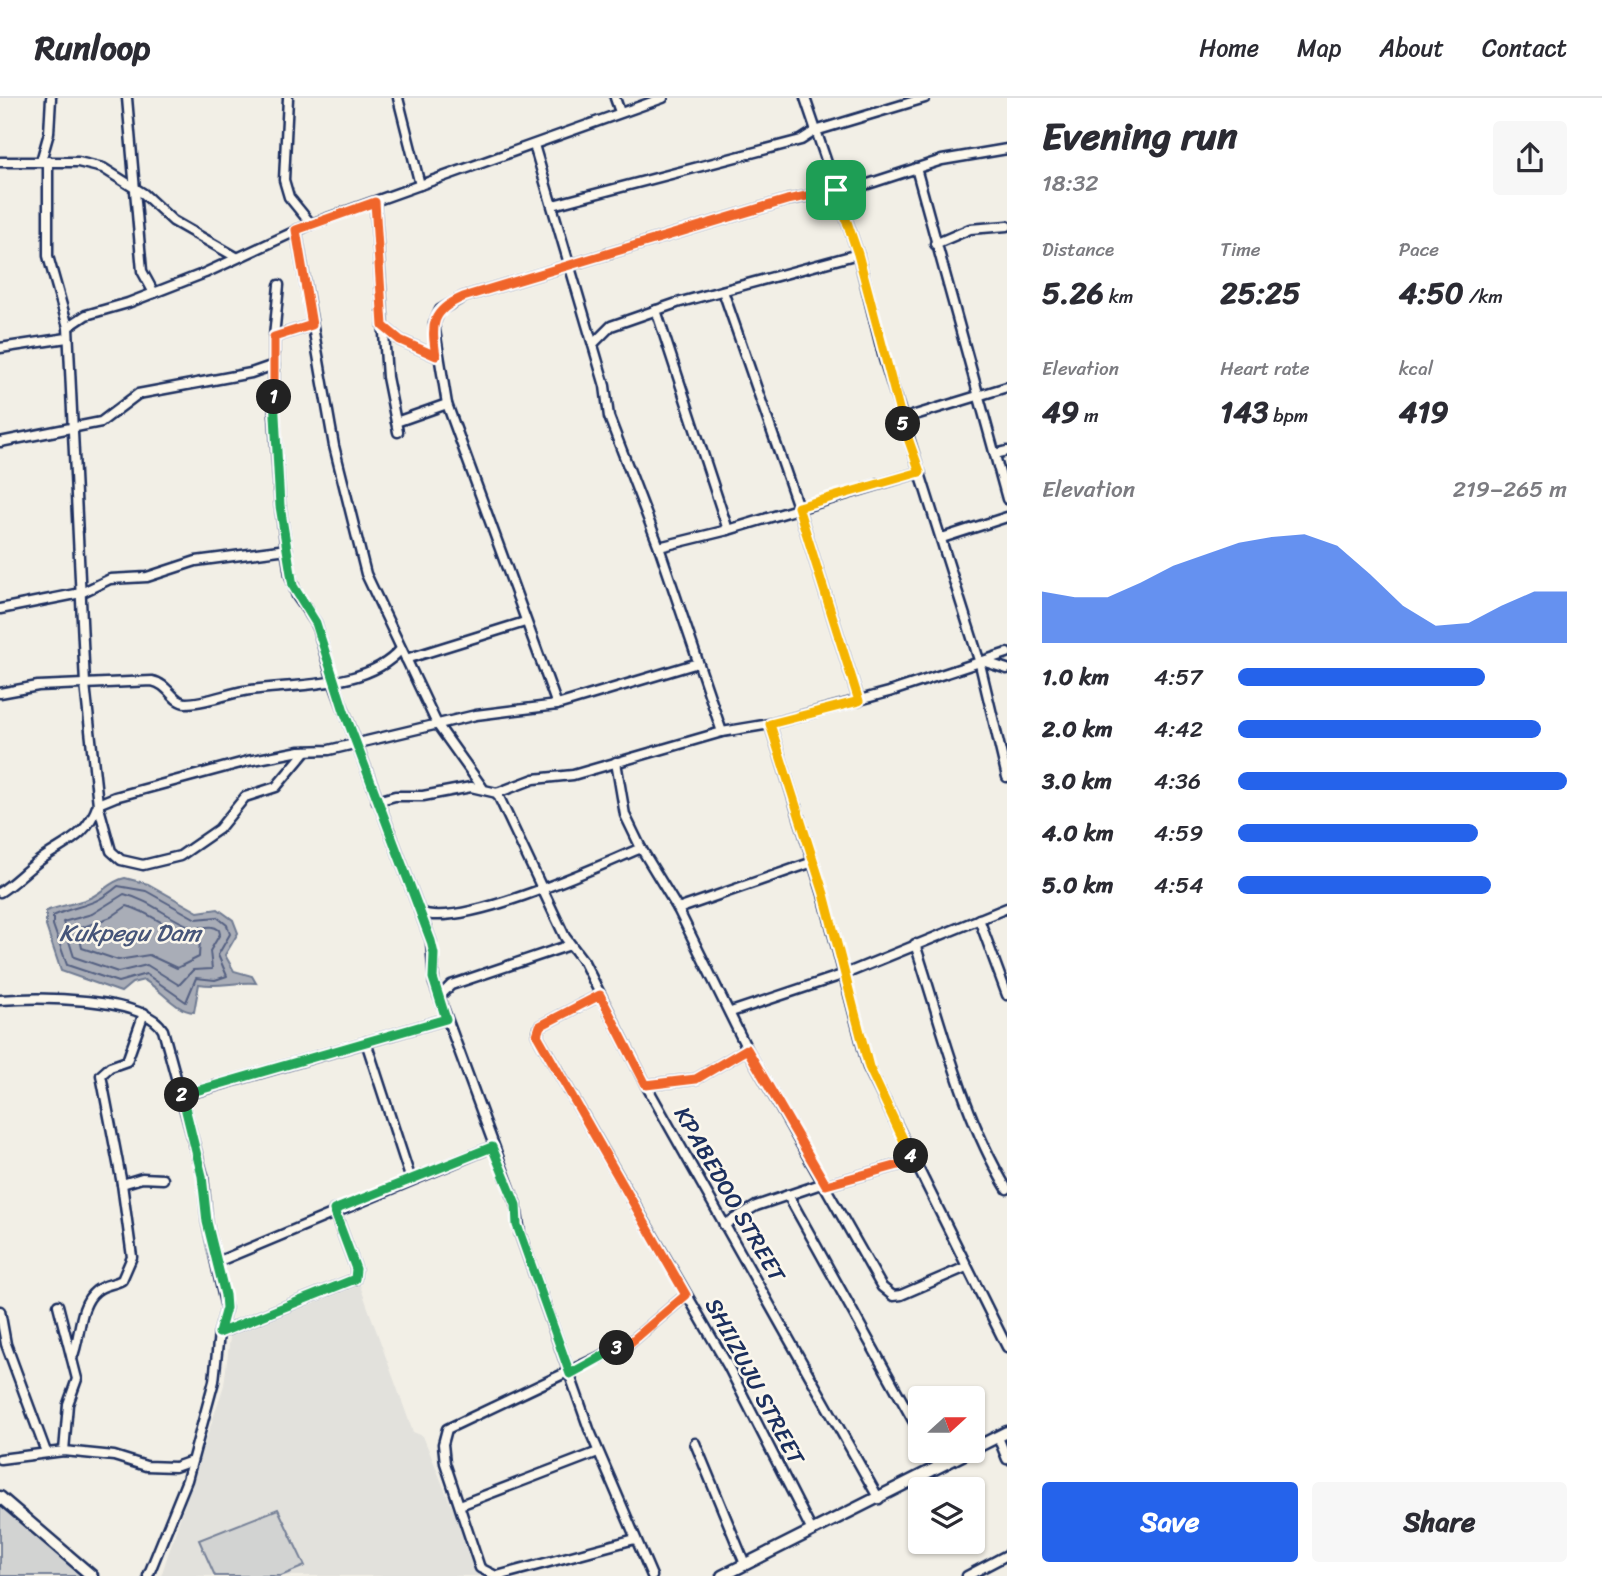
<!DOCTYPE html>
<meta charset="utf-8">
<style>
:root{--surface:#fff;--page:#f7f7f7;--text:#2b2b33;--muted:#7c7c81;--line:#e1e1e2;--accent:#2563eb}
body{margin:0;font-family:Sriracha,sans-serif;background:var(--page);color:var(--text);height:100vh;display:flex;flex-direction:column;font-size:26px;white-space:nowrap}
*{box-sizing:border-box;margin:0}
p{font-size:23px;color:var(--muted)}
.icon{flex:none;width:38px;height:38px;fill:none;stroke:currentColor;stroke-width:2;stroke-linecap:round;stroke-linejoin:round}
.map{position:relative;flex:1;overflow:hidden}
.side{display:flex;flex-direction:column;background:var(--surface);width:595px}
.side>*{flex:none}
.needle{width:46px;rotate:69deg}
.controls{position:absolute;left:908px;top:1288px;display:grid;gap:14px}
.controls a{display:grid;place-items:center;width:77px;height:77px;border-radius:7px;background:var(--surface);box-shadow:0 2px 5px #0004;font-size:35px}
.pin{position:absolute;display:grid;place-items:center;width:60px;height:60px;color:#fff;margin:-30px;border-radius:14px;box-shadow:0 4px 10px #0006}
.km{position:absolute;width:35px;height:35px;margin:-18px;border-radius:50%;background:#222;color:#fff;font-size:19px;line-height:35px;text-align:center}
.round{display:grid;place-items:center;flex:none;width:74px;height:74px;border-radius:7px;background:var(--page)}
.overview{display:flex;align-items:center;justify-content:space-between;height:119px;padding:0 35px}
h1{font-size:38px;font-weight:700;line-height:52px}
.stats{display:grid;grid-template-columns:repeat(3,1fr);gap:10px;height:119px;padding:7px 35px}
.stats div{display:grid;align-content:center}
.stats b{font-size:30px;font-weight:700}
.stats small{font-size:19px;font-weight:400}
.stats p{font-size:19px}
.chart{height:196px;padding:14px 35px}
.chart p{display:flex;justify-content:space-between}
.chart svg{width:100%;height:126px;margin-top:7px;fill:var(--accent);opacity:.7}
.button{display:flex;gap:14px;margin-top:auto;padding:14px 35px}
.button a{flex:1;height:80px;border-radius:7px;background:var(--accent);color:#fff;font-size:28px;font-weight:700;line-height:80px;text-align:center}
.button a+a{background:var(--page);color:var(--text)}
ul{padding:0 35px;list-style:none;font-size:23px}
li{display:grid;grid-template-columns:112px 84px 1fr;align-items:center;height:52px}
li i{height:18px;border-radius:9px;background:var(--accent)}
header{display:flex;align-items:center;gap:42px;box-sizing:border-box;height:98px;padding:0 35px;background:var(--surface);border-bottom:2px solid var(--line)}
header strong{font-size:33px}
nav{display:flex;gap:38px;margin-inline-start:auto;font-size:24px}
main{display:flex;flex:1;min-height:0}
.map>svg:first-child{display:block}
.built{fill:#e2e1dc}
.green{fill:#d2d3d2;stroke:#768198;stroke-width:2}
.water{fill:#a9adb7;stroke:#707b93;stroke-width:2}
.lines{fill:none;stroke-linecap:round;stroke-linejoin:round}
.shore{stroke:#546182;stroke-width:2}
.minor-casing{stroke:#1b2f5e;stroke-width:13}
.tertiary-casing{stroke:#1b2f5e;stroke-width:15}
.minor{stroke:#fbf7ec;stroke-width:8}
.tertiary{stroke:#fbf7ec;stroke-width:10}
.split-1-casing{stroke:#fff;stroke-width:14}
.split-2-casing{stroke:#fff;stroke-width:14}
.split-3-casing{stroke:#fff;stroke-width:14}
.split-4-casing{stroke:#fff;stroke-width:14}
.split-5-casing{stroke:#fff;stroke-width:14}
.split-6-casing{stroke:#fff;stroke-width:14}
.split-1{stroke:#f0652b;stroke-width:9}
.split-2{stroke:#22a559;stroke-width:9}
.split-3{stroke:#22a559;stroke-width:9}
.split-4{stroke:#f0652b;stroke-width:9}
.split-5{stroke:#f5b400;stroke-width:9}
.split-6{stroke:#f5b400;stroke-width:9}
.labels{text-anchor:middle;stroke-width:5;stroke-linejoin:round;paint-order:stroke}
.street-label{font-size:23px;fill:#1b2f5e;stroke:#fbf7ec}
.water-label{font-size:24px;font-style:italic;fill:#465579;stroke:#fbf7ec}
</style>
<header>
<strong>Runloop</strong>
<nav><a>Home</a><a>Map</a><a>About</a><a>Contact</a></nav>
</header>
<main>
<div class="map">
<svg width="1007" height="1478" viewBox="0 0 1007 1478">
<rect width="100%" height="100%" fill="#f2efe6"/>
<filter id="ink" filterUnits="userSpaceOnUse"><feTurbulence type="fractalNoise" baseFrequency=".0143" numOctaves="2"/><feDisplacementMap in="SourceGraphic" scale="14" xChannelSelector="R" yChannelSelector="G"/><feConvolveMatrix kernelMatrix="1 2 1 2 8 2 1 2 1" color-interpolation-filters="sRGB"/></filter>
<g filter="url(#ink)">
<!-- built -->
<polygon class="built" points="359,1185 413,1334 423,1338 449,1402 488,1478 161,1478 224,1287 231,1231"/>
<!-- green -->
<g class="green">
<polygon points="0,1407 84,1478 0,1478"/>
<polygon points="278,1411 305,1468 281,1478 215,1478 199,1442"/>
</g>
<!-- water -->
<path class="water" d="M125,780L148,786L198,814L218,811L233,822L238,835L225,857L234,873L252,878L256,885C236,883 219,890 199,886L194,914C175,913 161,891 144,882L132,885L121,894L61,873L46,828V813C59,808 72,806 85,802C101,797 109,783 125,780Z"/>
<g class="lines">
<!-- shore -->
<g class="shore">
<path d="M118,788L146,793L196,821L217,819L227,827L230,836L218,857L227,878L215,882L196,880L186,904L146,876L118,884L67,867L53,827V818C80,805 91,811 118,788Z"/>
<path d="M124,796C152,803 167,820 192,829C202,832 210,825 219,832L220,836L210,853L212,871L193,872L179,887L147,867L118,874L74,859L63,824L92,816Z"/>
<path d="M127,808C154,815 173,837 200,841L199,859L177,870L149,857L118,862L82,850L78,831L111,819Z"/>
</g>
<!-- minor casing -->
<g class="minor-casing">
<g id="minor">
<polyline points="127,0 142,173 154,195"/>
<polyline points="288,0 284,82 289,99 311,126"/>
<polyline points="398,0 420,87"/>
<polyline points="615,0 620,14"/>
<polyline points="805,0 858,156 884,261 979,562 1007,679"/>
<polyline points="534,47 605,288 609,319 659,449 722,634"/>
<polyline points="41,63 49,35 51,0"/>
<polyline points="48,63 48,158 68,229 85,586 98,706 111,753 121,762 143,767 180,758 219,731 245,699 276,689 306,653"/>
<polyline points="0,64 78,64 103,70 144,96 173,123 236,159"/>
<polyline points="916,70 1007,401"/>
<polyline points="375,104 387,279 398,334"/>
<polyline points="553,107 801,42 815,33 925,0"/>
<polyline points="296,132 334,348 366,476 437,626 482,689"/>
<polyline points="935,146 970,131 1007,128"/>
<polyline points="279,187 274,239 274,315 280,408 290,477 297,498 316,525 333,583 431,843 434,885 516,1107 520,1136 589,1331 652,1478"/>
<polyline points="723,193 798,409 859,603"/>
<polyline points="656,212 728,432"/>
<polyline points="383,228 400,242 436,258"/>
<polyline points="68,229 86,217 128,205 205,175 311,126 663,0"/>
<polyline points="274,239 312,227"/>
<polyline points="593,246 611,228 677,205 858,156"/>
<polyline points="0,250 67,240"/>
<polyline points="902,321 1007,289"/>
<polyline points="396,324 447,306"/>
<polyline points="0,344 101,324 138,296 251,275 274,267"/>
<polyline points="995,356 1007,353"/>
<polyline points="942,440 1007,419"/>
<polyline points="659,449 728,432 920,374"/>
<polyline points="0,511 81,495 110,481 147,479 196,463 287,451"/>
<polyline points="1007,555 889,594 770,626 823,796 868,969 1007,1249"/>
<polyline points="406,561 525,524"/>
<polyline points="979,562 1007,571"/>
<path d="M0,595L38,588L152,583C169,586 173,605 186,605C205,605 226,596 244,593C292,585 367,592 401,551"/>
<polyline points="557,607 447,306 434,226 440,212 463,199 787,102 865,87 942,62 1007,51"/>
<polyline points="616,664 625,717 641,750 678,811 747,951 882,1189 893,1198 901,1197 966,1169"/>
<polyline points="497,695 565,839 584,864 646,987 879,1401"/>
<polyline points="377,703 395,698 423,698 471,689 497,695 534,681 573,677 722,634 770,626"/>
<path d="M0,794C13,786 23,775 35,766C61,745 86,742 98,706L115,699L248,663L300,653L329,652L476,617L557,607L698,565"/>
<polyline points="678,811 813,764"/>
<path d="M420,814C459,832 600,768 641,750"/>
<polyline points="979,821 1007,897"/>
<path d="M915,846C942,928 962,1016 1007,1091"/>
<polyline points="600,897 540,928 537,937 728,1268 812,1433"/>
<polyline points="439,899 451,887 570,847"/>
<path d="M0,902C36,899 144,898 163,932L203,1078L207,1124L226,1210L219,1235L214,1283L187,1382L148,1478"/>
<polyline points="731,914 845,876 1007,810"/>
<polyline points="144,915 127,963 110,969 101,977 122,1086 142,1080 163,1081"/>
<polyline points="366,944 411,1082"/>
<polyline points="646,987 696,981 747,951"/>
<polyline points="181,998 446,921"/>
<polyline points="826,1087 913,1063"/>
<polyline points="788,1097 920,1335"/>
<polyline points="724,1127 756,1108 824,1085"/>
<polyline points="217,1164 492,1049"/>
<polyline points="58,1207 77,1281 68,1306 64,1353"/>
<polyline points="0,1213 6,1246 46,1354"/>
<polyline points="219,1235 355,1181 356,1171 334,1112"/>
<path d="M72,1260C81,1240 78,1207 96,1193C104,1186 113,1187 122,1182L132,1159L122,1086"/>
<polyline points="998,1339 1007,1361"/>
<polyline points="695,1345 745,1466"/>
<polyline points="930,1353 939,1368"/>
<polyline points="0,1361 64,1353 114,1358 146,1368 175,1369 189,1364"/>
<polyline points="460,1407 598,1354"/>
<polyline points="496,1478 480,1470 445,1365 443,1346 447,1331 631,1244 686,1197"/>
<polyline points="497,1478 635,1441"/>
<polyline points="967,1478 1007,1457"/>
</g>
</g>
<!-- tertiary casing -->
<g class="tertiary-casing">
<g id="tertiary">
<polyline points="973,1351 1007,1334"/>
<polyline points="0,1399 92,1478"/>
<polyline points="722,1478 970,1353"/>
</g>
</g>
<!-- minor -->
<use href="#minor" class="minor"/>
<!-- tertiary -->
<use href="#tertiary" class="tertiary"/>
</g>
</g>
<g class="lines" filter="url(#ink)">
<!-- split-1 casing -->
<g class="split-1-casing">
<path id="split-1" d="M274,299V239L312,227L296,132L375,104L383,228L400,242L436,258C431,226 431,213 463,199L787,102L836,92"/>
</g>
<!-- split-2 casing -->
<g class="split-2-casing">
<polyline id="split-2" points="182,997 446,921 433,880 434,856 431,843 344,613 316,525 293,488 280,408 274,299"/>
</g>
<!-- split-3 casing -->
<g class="split-3-casing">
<polyline id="split-3" points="182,997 202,1078 207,1124 225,1197 226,1210 219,1235 355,1181 356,1171 334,1112 492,1049 516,1107 517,1127 570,1276 617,1250"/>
</g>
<!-- split-4 casing -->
<g class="split-4-casing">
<polyline id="split-4" points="617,1250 631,1244 686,1197 537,937 540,928 600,897 646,987 696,981 747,951 826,1087 913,1063 911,1058"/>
</g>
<!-- split-5 casing -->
<g class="split-5-casing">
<polyline id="split-5" points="903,326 920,374 798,409 859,603 770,626 824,796 869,969 911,1058"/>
</g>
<!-- split-6 casing -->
<g class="split-6-casing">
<polyline id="split-6" points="836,92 858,156 903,326"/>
</g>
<!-- split-1 -->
<use href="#split-1" class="split-1"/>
<!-- split-2 -->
<use href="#split-2" class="split-2"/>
<!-- split-3 -->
<use href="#split-3" class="split-3"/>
<!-- split-4 -->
<use href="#split-4" class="split-4"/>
<!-- split-5 -->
<use href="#split-5" class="split-5"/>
<!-- split-6 -->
<use href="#split-6" class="split-6"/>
</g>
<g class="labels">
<!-- street labels -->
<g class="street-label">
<text transform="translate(730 1096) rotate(60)" y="8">KPABEDOO STREET</text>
<text transform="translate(755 1283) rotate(62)" y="8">SHIIZUJU STREET</text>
</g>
<!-- water labels -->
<g class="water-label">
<text x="130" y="843">Kukpegu Dam</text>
</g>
</g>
</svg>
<div class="controls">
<a><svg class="needle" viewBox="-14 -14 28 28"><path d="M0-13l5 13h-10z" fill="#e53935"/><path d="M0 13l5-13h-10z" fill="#7c7c81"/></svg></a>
<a><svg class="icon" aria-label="layers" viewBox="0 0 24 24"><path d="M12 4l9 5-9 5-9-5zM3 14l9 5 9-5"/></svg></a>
</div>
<div class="pin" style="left:836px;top:92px;background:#1e9e55"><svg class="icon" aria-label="arrive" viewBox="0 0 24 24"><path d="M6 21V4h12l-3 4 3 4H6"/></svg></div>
<b class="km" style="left:274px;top:299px">1</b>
<b class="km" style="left:182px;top:997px">2</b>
<b class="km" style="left:617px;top:1250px">3</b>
<b class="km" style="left:911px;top:1058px">4</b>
<b class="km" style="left:903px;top:326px">5</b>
</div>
<section class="side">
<div class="overview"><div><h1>Evening run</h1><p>18:32</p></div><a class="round"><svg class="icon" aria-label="share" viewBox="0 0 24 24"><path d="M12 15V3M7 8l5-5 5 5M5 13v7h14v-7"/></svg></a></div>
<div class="stats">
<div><p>Distance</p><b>5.26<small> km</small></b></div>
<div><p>Time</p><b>25:25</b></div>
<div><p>Pace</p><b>4:50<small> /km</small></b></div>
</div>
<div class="stats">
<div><p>Elevation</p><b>49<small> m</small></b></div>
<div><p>Heart rate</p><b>143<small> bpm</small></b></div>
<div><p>kcal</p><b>419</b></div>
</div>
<div class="chart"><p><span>Elevation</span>219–265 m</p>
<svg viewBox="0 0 160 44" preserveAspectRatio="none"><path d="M0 44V26L10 28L20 28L30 23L40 17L50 13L60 9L70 7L80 6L90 10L100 20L110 31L120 38L130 37L140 31L150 26L160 26V44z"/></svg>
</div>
<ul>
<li><b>1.0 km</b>4:57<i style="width:75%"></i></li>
<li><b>2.0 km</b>4:42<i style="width:92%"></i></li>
<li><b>3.0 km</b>4:36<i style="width:100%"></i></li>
<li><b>4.0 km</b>4:59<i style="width:73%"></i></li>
<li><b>5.0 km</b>4:54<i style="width:77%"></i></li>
</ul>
<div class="button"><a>Save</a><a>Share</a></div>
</section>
</main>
